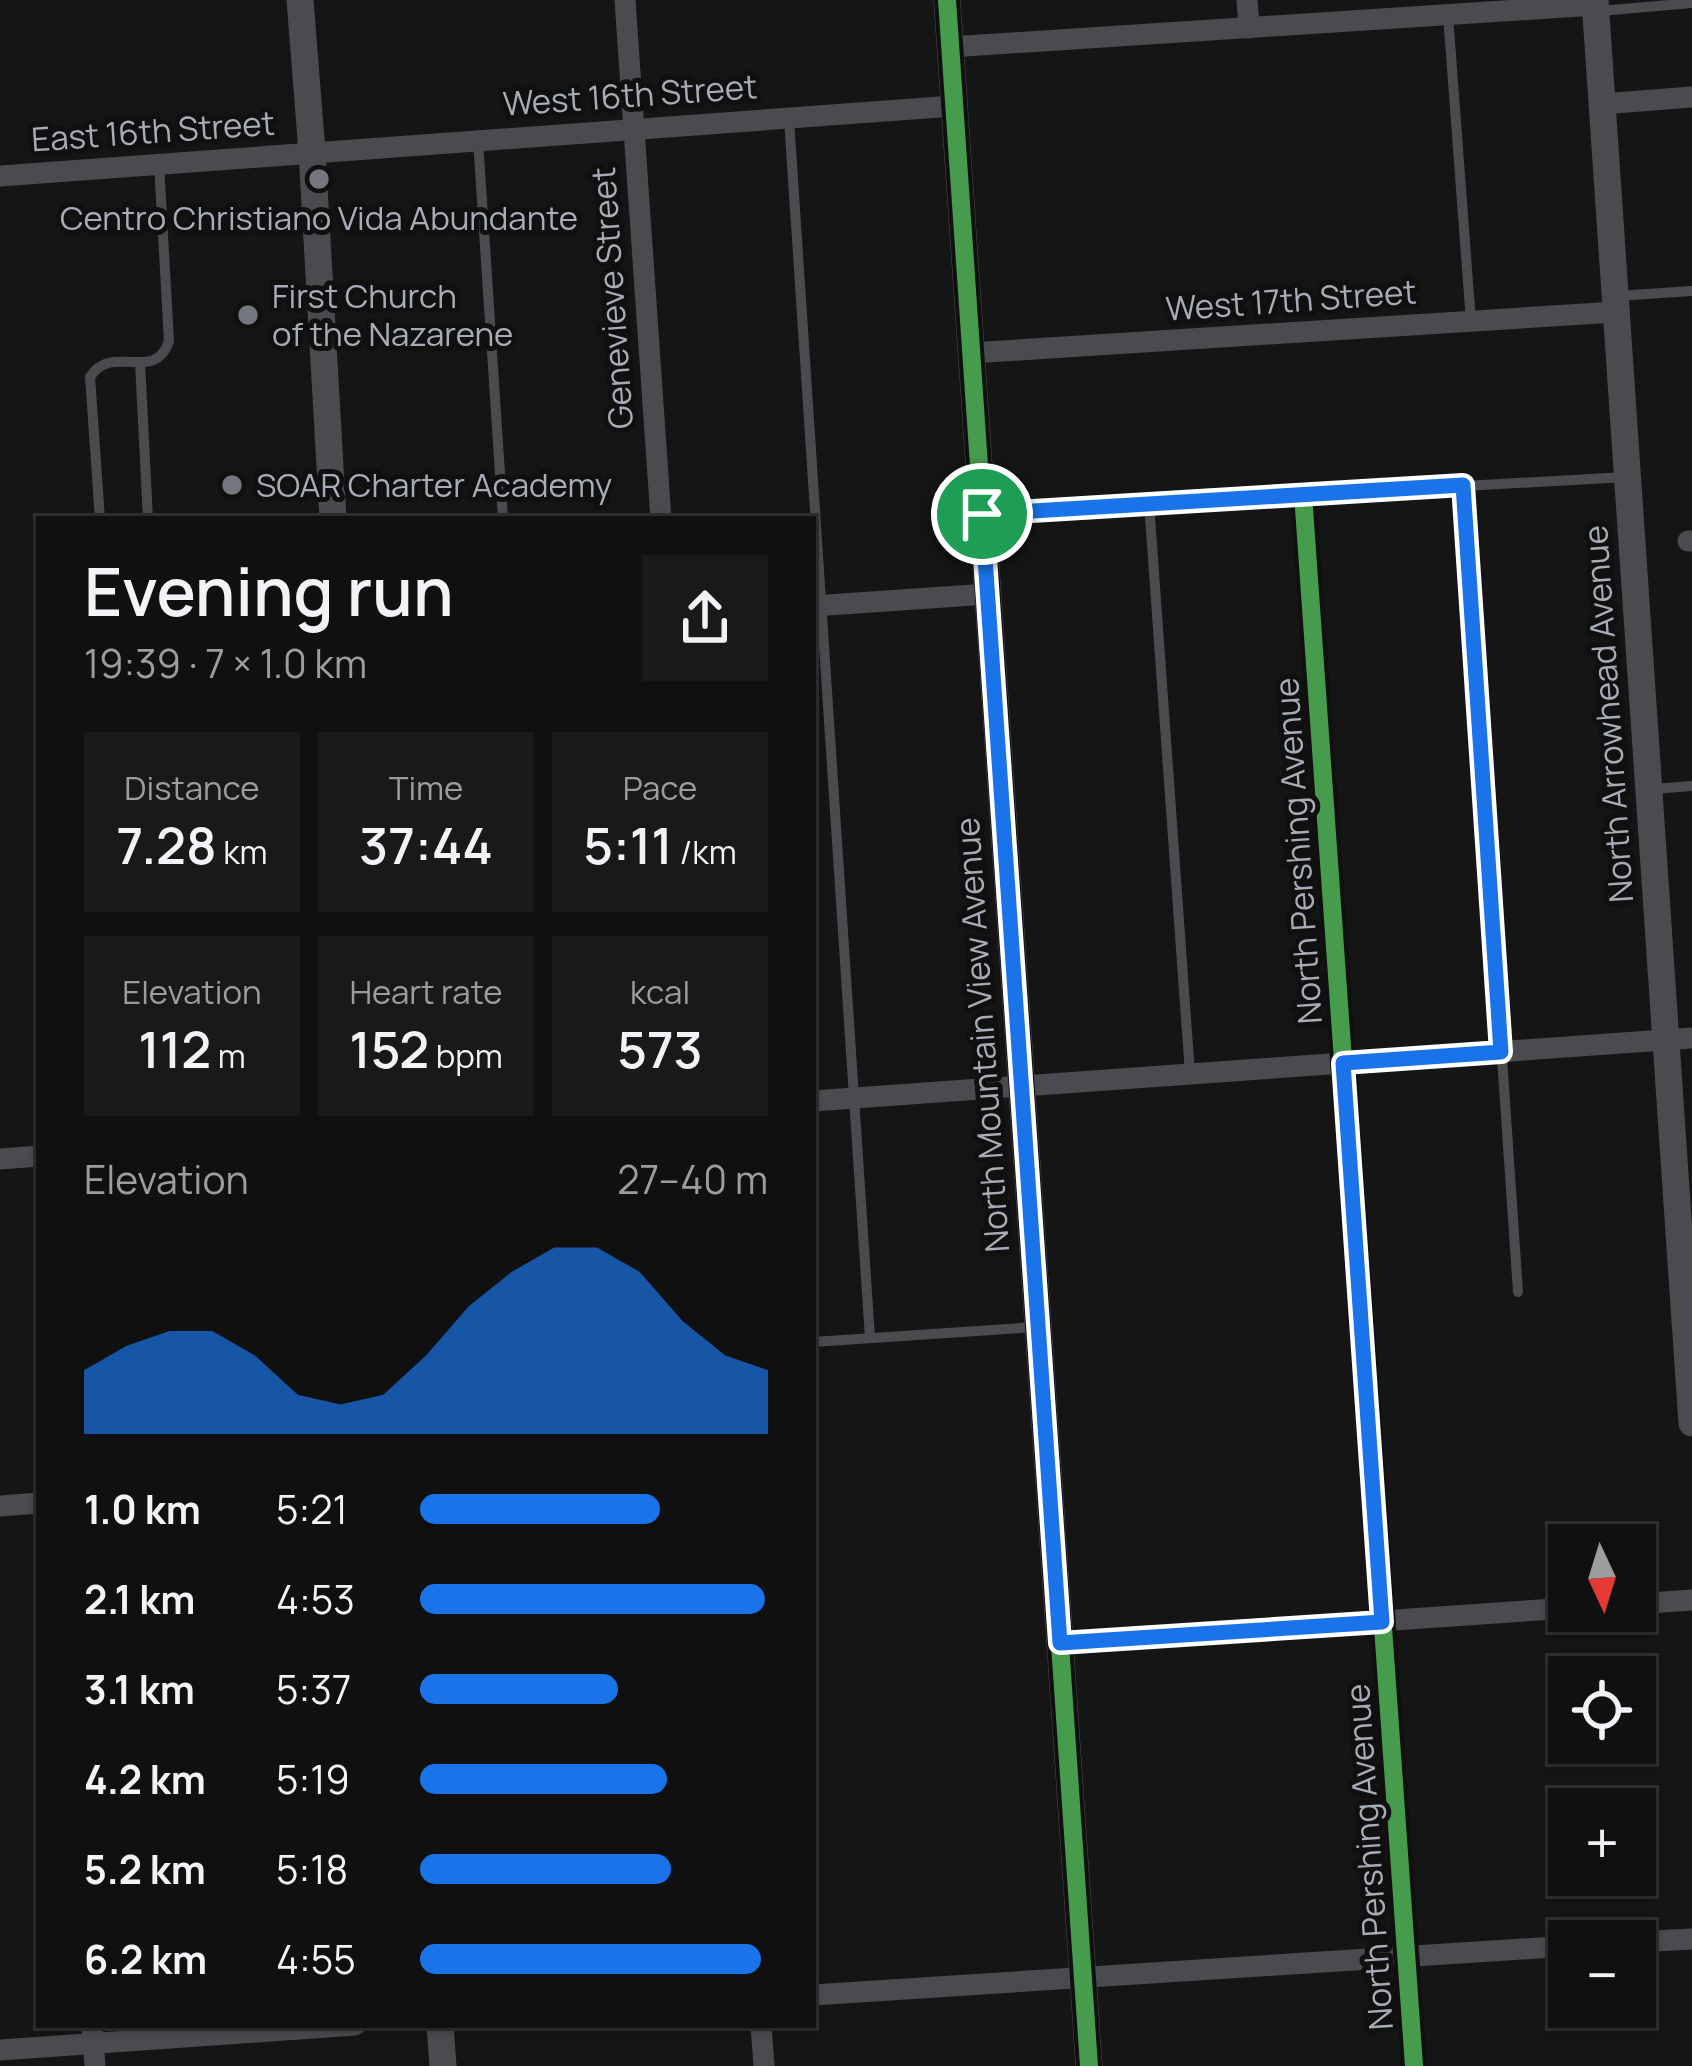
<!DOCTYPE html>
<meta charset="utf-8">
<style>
:root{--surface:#101010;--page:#191919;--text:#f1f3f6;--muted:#9c9d9f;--line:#303030;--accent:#1a73e8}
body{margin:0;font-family:Manrope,sans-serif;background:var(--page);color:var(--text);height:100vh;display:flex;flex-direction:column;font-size:45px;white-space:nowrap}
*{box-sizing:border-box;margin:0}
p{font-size:39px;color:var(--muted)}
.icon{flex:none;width:66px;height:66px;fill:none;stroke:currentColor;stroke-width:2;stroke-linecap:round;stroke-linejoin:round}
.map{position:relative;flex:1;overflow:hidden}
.side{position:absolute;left:36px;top:516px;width:780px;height:1512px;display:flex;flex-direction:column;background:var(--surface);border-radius:0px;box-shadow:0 3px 9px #0004,0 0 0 3px var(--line)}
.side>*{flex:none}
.needle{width:78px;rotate:176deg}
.fabs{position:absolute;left:1548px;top:1524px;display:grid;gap:24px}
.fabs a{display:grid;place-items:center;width:108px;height:108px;border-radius:0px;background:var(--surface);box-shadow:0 3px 9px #0004,0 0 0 3px var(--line);font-size:60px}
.pin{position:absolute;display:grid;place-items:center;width:102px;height:102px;color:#fff;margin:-51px;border:6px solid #fff;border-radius:50%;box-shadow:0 3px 12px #0007}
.round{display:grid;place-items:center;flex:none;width:126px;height:126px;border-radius:0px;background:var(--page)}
.overview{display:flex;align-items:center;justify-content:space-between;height:204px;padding:0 48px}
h1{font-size:66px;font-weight:600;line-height:90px}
.figures{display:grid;grid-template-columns:repeat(3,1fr);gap:18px;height:204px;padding:12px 48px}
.figures div{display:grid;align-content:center;border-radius:0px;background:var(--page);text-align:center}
.figures b{font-size:51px;font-weight:600}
.figures small{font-size:33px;font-weight:400}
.figures p{font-size:33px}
.chart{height:336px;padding:24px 48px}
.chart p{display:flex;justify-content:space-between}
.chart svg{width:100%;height:216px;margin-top:12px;fill:var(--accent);opacity:.7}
ul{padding:0 48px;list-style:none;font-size:39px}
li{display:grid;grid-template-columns:192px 144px 1fr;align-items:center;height:90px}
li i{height:30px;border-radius:15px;background:var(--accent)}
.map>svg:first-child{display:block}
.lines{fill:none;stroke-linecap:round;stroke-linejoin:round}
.service{stroke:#4a4b4e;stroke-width:10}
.minor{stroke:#4a4b4e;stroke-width:21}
.tertiary{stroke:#4a4b4e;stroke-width:27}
.cycleway-casing{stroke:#101011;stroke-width:26}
.cycleway{stroke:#469c4c;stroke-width:18}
.route-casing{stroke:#fff;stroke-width:24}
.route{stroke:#1a73e8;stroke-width:15}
.poi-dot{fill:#74787e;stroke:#101011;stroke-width:4.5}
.labels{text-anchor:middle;stroke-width:10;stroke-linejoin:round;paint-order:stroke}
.street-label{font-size:33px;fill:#a7adb6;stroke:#101011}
.poi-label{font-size:33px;fill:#a7adb6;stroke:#101011;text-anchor:start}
</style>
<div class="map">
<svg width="1692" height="2066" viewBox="0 0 1692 2066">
<rect width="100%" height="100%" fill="#151516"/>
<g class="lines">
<!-- service -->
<g class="service">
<polyline points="1600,11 1692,3"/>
<polyline points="1448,15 1471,322"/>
<polyline points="789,119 870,1338"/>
<polyline points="478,140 503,519"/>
<polyline points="1617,296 1692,291"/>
<polyline points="140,362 148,519"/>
<polyline points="1463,486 1518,1292"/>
<polyline points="1149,503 1190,1074"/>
<polyline points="985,513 1626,477"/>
<path d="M100,519L90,377C112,342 155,384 169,341L159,164"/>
<polyline points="1653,789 1692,786"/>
<polyline points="813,1342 1035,1327"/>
</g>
<!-- minor -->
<g class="minor">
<polyline points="625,0 661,519"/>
<polyline points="1247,0 1249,28"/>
<polyline points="950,47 1595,5"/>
<polyline points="1602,104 1692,97"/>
<polyline points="0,176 954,106"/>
<polyline points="971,353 1615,312"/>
<polyline points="1303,494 1414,2066"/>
<polyline points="1688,541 1692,541"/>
<polyline points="813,606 988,594"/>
<polyline points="813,1101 1692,1038"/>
<polyline points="0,1159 39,1156"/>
<polyline points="0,1506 39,1503"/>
<polyline points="1635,1604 1692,1600"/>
<polyline points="1060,1643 1569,1608"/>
<polyline points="1635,1942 1692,1939"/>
<polyline points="813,1995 1569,1946"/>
<polyline points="92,2025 95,2066"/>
<polyline points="761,2025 764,2066"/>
<polyline points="0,2050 355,2025"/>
</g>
<!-- tertiary -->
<g class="tertiary">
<polyline points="300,0 312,152 333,519"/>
<polyline points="947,0 1089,2066"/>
<polyline points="1595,0 1692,1423"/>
<polyline points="440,2025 443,2066"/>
</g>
<!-- cycleway casing -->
<g class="cycleway-casing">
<g id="cycleway">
<polyline points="947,0 1089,2066"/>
<polyline points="1303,494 1414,2066"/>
</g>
</g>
<!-- cycleway -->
<use href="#cycleway" class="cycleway"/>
</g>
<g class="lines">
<!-- route casing -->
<g class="route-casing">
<polygon id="route" points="1463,485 1501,1052 1343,1063 1382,1622 1060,1643 982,514"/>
</g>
<!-- route -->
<use href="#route" class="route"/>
</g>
<!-- markers -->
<g class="poi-dot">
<circle cx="319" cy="179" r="12"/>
<circle cx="248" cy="315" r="12"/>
<circle cx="232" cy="485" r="12"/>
</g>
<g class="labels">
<!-- street labels -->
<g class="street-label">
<text transform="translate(630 95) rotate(-4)" y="12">West 16th Street</text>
<text transform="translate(153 131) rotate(-4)" y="12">East 16th Street</text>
<text transform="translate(612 298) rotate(-94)" y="12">Genevieve Street</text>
<text transform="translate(1291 300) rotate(-4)" y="12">West 17th Street</text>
<text transform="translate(1608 714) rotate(-94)" y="12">North Arrowhead Avenue</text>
<text transform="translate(1298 851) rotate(-94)" y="12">North Pershing Avenue</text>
<text transform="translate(982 1035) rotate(-94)" y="12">North Mountain View Avenue</text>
<text transform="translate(1369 1857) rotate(-94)" y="12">North Pershing Avenue</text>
</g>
<!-- poi labels -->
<g class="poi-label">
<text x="319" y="230" text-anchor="middle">Centro Christiano Vida Abundante</text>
<text x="272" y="308">First Church<tspan x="272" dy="38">of the Nazarene</tspan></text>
<text x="256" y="497">SOAR Charter Academy</text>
</g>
</g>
</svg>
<div class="fabs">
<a><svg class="needle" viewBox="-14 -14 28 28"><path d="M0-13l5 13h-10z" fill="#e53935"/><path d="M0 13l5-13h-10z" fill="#9c9d9f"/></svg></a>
<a><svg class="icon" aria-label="locate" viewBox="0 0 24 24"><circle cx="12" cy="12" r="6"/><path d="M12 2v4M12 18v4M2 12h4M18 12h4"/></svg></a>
<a>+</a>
<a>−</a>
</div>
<div class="pin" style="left:982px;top:514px;background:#1e9e55"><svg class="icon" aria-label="arrive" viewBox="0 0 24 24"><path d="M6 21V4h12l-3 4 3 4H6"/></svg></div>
<section class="side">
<div class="overview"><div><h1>Evening run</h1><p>19:39 · 7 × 1.0 km</p></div><a class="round"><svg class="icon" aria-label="share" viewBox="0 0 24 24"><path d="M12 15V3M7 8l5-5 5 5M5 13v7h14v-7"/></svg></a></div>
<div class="figures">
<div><p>Distance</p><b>7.28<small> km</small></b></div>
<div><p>Time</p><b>37:44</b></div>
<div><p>Pace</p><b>5:11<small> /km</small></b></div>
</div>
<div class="figures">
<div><p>Elevation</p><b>112<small> m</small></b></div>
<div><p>Heart rate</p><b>152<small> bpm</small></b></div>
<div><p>kcal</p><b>573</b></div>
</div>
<div class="chart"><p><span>Elevation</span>27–40 m</p>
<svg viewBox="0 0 160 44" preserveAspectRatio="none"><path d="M0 44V31L10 26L20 23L30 23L40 28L50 36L60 38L70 36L80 28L90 18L100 11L110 6L120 6L130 11L140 21L150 28L160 31V44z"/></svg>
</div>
<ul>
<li><b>1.0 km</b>5:21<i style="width:69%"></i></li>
<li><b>2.1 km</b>4:53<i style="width:99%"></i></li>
<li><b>3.1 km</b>5:37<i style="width:57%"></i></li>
<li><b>4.2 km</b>5:19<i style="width:71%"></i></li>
<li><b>5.2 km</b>5:18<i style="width:72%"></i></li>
<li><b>6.2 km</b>4:55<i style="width:98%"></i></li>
</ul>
</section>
</div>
